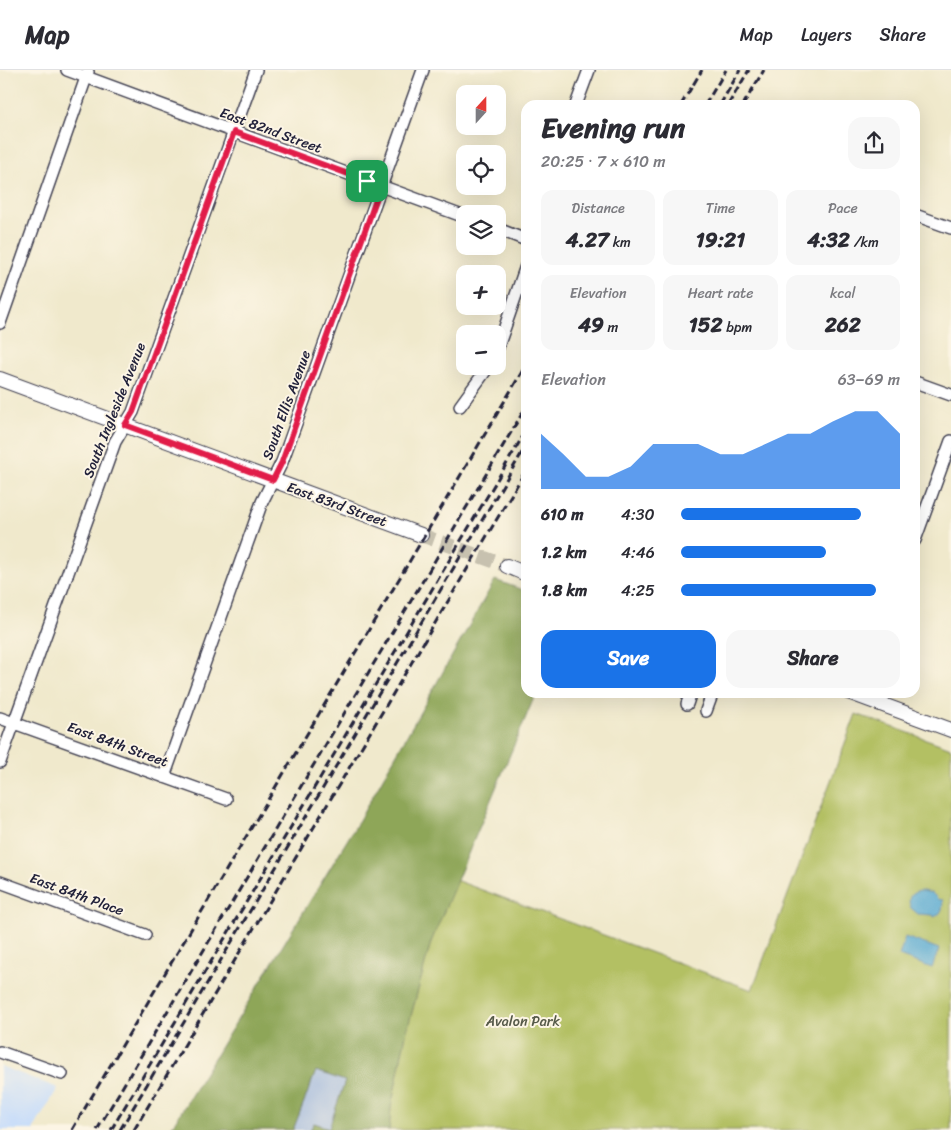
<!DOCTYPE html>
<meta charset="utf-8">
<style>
:root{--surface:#fff;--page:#f7f7f7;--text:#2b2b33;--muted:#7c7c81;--line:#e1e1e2;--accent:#1a73e8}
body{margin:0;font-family:Sriracha,sans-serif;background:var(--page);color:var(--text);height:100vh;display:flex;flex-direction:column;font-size:19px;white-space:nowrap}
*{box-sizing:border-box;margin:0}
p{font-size:16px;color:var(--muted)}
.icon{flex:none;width:28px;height:28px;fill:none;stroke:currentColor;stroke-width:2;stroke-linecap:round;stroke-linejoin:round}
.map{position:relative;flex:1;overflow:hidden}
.drawer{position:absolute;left:521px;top:30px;width:399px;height:598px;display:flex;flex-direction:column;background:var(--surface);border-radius:15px;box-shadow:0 5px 20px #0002}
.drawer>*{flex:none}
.needle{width:32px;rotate:21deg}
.tools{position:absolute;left:456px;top:15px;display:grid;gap:10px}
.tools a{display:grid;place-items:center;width:50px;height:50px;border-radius:10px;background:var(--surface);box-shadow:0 5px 20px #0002;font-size:25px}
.pin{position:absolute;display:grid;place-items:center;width:42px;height:42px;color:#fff;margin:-21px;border-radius:10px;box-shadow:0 2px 8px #0006}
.round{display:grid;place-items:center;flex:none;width:52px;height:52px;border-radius:15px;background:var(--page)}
.summary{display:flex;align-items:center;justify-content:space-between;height:85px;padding:0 20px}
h1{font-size:28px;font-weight:700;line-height:38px}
.metrics{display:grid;grid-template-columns:repeat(3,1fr);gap:8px;height:85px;padding:5px 20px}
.metrics div{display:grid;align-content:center;border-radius:12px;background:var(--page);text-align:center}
.metrics b{font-size:21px;font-weight:700}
.metrics small{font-size:14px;font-weight:400}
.metrics p{font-size:14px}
.chart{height:140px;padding:10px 20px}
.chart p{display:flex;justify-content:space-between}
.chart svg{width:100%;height:90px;margin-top:5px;fill:var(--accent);opacity:.7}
.button{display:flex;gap:10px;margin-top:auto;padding:10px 20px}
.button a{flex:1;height:58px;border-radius:15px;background:var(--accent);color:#fff;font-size:20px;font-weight:700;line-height:58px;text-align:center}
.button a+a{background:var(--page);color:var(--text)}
ul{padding:0 20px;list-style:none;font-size:16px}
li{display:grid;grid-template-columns:80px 60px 1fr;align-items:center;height:38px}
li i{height:12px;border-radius:6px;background:var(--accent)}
header{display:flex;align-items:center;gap:30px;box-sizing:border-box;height:70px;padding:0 25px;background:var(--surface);border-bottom:1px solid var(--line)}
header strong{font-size:24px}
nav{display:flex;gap:28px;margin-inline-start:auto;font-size:18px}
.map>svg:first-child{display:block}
.built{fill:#c8ddf9}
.industrial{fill:#b6c6de}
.green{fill:#b3c063;stroke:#6a714f}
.forest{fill:#8ea659;stroke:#58644a}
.water{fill:#54a8d0;stroke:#3b6586}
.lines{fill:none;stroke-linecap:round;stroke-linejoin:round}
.tertiary-tunnel{stroke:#c7c1af;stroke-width:14;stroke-dasharray:14 7;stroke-linecap:butt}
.minor-casing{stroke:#414051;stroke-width:14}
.tertiary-casing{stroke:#414051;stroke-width:16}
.minor{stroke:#fff;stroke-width:11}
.tertiary{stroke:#fff;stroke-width:14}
.rail{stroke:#22223b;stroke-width:3;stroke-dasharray:8 4;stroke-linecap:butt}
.route-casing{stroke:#fff;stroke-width:10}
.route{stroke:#e11d48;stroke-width:6}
.labels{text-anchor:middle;stroke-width:4;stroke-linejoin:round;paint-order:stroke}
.street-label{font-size:14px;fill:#22223b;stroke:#fcf5e5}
.park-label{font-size:14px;fill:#555949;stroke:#fcf5e5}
</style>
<header>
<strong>Map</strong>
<nav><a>Map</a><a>Layers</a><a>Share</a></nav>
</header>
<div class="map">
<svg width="951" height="1060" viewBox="0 0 951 1060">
<rect width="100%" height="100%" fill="#fcf5e5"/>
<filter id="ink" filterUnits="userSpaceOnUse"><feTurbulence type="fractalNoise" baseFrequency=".02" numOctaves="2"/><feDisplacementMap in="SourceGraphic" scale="10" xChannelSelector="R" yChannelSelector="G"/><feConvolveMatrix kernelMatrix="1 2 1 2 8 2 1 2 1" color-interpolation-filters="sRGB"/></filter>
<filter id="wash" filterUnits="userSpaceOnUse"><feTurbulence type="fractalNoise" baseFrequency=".0096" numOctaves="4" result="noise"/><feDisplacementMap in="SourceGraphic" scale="20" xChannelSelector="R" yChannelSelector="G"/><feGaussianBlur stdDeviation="1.12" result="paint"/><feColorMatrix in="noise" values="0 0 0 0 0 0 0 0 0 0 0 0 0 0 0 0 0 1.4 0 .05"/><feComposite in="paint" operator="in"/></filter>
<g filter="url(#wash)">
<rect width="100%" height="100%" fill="#f0e9cc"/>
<!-- built -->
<polygon class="built" points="0,996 58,1018 33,1060 0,1060"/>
<!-- industrial -->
<polygon class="industrial" points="316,1000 345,1011 329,1059 314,1053 310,1060 293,1060"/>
<!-- green -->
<polygon class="green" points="856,644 951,678 951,1060 389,1060 391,1037 406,964 431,872 455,810 752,920"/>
<!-- forest -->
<polygon class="forest" points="495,510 526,521 526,622 536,623 431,872 406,964 391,1037 389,1060 310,1060 314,1053 329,1058 345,1011 316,1001 293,1060 170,1060 354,759"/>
<!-- water -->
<g class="water">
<path d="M923,821L932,823L939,830L942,829C944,837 942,844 934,847L933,845L918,844L911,838C906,827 912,821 923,821Z"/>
<polygon points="905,867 939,879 932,898 899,886"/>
</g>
</g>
<g filter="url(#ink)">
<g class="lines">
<!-- tertiary-tunnel -->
<polyline class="tertiary-tunnel" points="421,465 507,496"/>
<!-- minor casing -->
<g class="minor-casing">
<g id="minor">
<polyline points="67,0 465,147"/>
<polyline points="576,35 589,0"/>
<polyline points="915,145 951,158"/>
<polyline points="498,159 526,170"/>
<polyline points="0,253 88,2"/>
<polyline points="498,277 526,196"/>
<polyline points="915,312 951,325"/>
<polyline points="460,336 489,296"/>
<polyline points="915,470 951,371"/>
<polyline points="687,634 691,622"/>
<polyline points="706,641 713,622"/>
<polyline points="0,648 226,729"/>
<polyline points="0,692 115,372 133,342 256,0"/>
<polyline points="164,707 262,432 282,392 423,0"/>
<polyline points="0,812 145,865"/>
<polyline points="0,982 62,1004"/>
</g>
</g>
<!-- tertiary casing -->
<g class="tertiary-casing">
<g id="tertiary">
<polyline points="0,309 421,465"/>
<polyline points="507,496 526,504"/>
<polyline points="848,622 951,660"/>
</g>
</g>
<!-- minor -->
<use href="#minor" class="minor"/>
<!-- tertiary -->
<use href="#tertiary" class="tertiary"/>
<!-- rail -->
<g class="rail">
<polyline points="681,35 702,0"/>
<polyline points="705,35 726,0"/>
<polyline points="720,35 740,0"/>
<polyline points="728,35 749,0"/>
<polyline points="743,35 764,0"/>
<polyline points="72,1060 526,295"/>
<polyline points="97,1060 526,337"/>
<polyline points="111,1060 526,361"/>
<polyline points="120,1060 526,376"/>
<polyline points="134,1060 526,400"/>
</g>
</g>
</g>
<g class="lines" filter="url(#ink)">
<!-- route casing -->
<g class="route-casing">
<polygon id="route" points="234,62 381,116 282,392 273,410 125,355 133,342"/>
</g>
<!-- route -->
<use href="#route" class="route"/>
</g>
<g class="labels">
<!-- street labels -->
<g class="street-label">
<text transform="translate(271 60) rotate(20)" y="5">East 82nd Street</text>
<text transform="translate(286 335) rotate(-70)" y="5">South Ellis Avenue</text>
<text transform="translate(114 340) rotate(-68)" y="5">South Ingleside Avenue</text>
<text transform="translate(337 434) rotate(20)" y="5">East 83rd Street</text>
<text transform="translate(118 674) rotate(20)" y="5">East 84th Street</text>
<text transform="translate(77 824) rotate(20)" y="5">East 84th Place</text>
</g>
<!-- park labels -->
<g class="park-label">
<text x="523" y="956">Avalon Park</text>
</g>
</g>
</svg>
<div class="tools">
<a><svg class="needle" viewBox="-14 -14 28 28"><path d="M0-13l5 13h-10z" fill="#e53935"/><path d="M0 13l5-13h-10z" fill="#7c7c81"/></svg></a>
<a><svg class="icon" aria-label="locate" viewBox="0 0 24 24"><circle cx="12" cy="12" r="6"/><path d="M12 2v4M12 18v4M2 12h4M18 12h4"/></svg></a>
<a><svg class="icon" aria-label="layers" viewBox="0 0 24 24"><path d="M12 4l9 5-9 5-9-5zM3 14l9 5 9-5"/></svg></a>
<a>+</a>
<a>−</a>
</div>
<div class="pin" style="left:367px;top:111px;background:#1e9e55"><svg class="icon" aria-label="arrive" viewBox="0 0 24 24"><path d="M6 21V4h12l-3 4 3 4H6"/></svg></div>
<section class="drawer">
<div class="summary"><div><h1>Evening run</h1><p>20:25 · 7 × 610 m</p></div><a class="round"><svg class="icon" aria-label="share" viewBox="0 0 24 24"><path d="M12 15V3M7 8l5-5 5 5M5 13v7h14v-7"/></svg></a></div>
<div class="metrics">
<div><p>Distance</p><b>4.27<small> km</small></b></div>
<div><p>Time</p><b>19:21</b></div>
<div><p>Pace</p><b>4:32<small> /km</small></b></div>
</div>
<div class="metrics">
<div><p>Elevation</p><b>49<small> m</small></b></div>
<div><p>Heart rate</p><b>152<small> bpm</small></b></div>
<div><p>kcal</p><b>262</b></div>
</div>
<div class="chart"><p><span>Elevation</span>63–69 m</p>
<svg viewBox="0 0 160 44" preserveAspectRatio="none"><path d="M0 44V17L10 27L20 38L30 38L40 33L50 22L60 22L70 22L80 27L90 27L100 22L110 17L120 17L130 11L140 6L150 6L160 17V44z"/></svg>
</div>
<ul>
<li><b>610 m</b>4:30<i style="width:82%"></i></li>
<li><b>1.2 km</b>4:46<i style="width:66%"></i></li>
<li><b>1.8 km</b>4:25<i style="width:89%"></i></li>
</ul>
<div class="button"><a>Save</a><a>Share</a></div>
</section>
</div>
